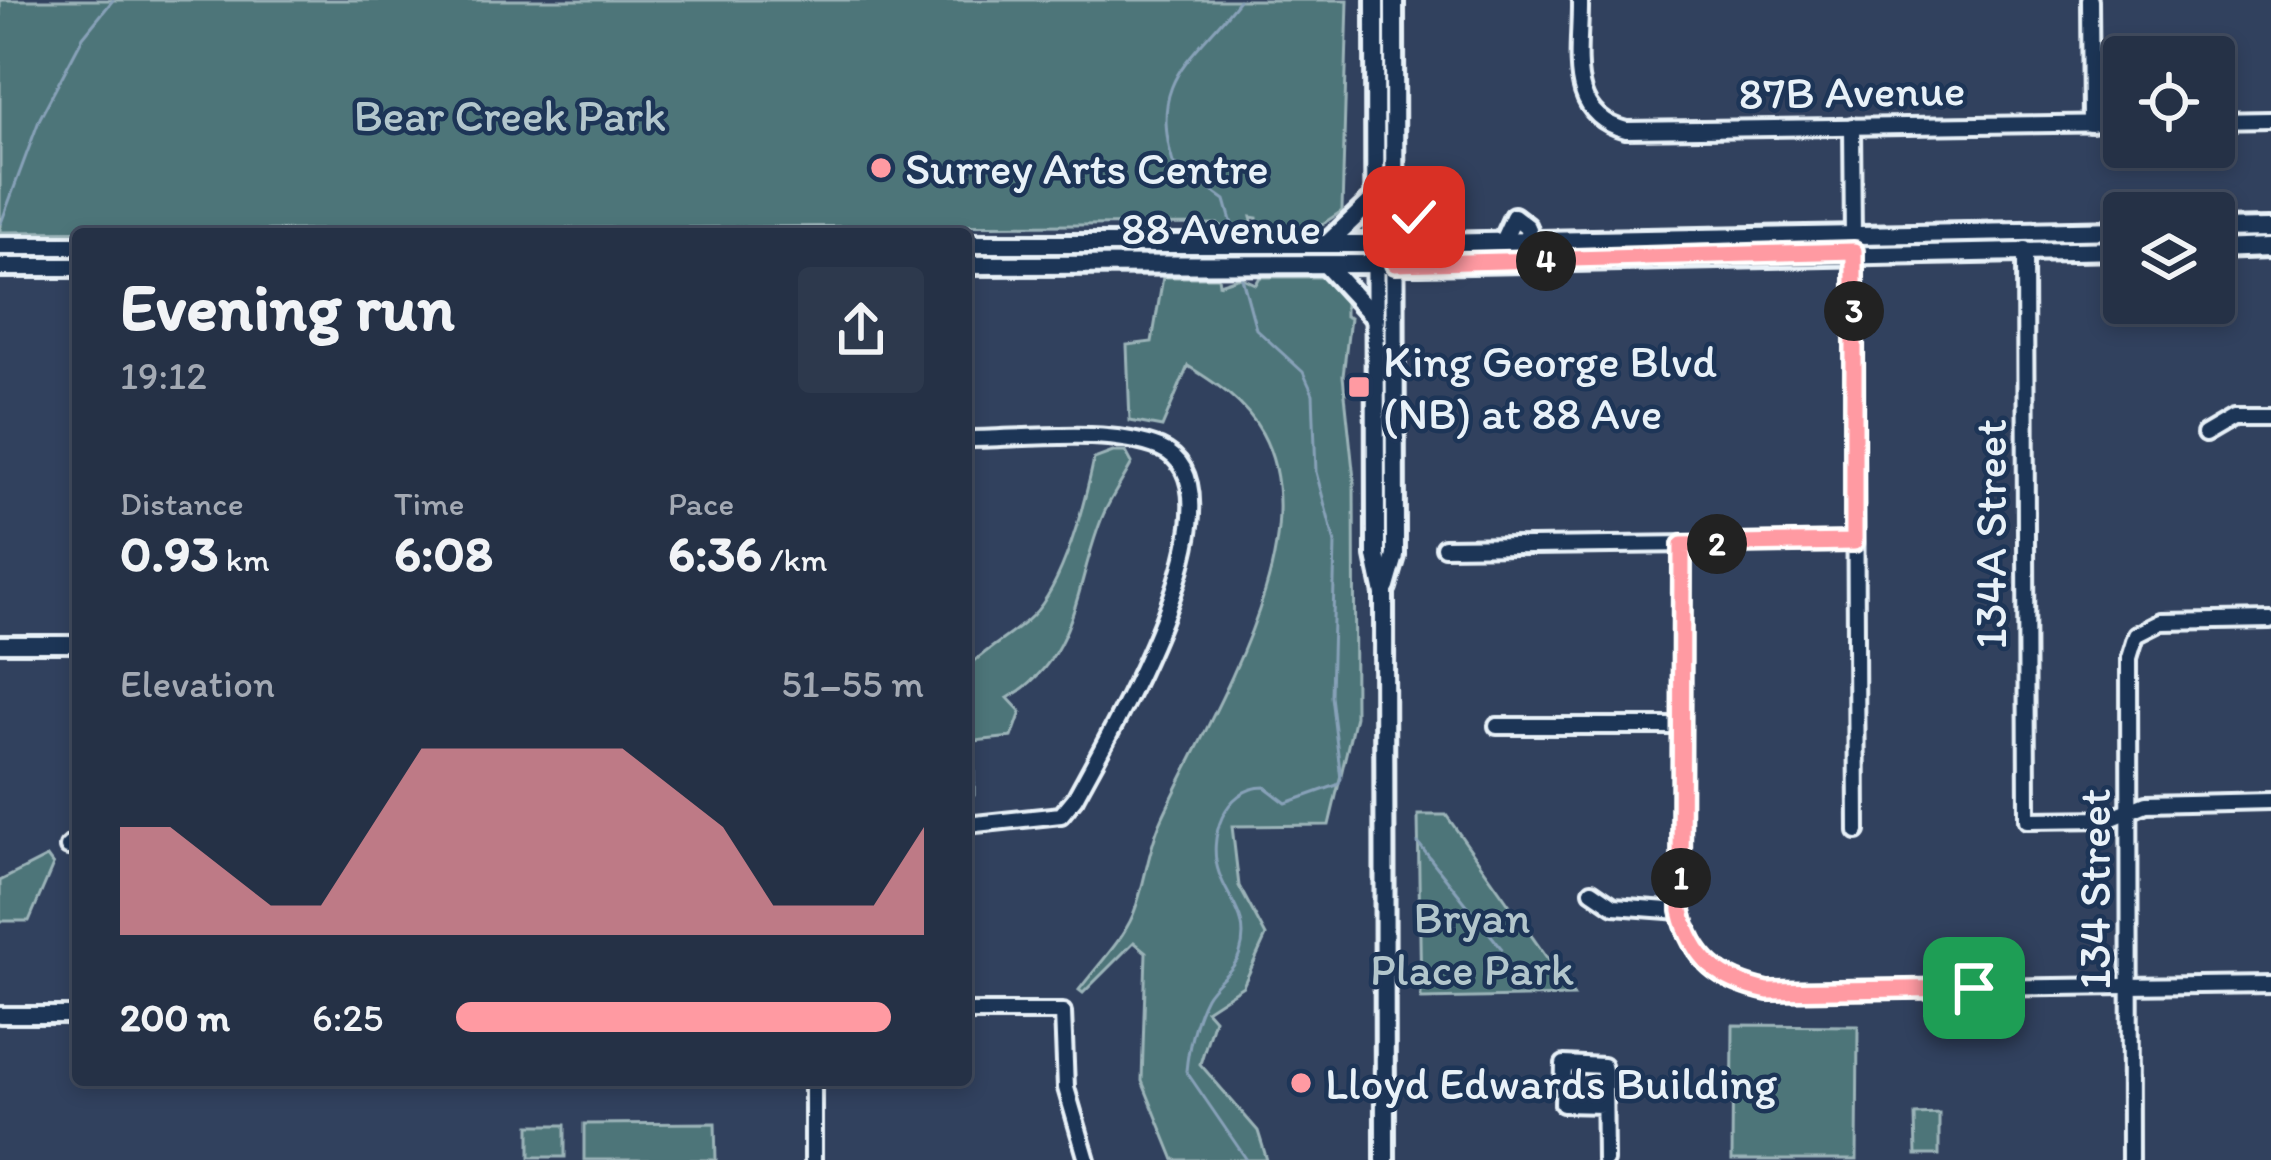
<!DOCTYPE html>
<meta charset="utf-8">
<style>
:root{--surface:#253146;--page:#2d394d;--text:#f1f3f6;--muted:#a3a9b3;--line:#424c5f;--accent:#ff9aa2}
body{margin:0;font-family:Itim,sans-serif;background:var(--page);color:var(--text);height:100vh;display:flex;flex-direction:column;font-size:45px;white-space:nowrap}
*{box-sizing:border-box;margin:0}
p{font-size:39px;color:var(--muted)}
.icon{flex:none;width:66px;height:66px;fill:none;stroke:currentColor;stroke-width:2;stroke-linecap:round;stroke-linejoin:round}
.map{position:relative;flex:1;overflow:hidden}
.sheet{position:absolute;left:72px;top:228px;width:900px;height:858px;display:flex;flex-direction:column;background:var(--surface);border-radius:12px;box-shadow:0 6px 18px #0003,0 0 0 3px var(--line)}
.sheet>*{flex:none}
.fabs{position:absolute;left:2103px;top:36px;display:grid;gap:24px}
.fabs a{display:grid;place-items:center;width:132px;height:132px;border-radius:12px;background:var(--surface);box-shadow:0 6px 18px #0003,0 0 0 3px var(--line);font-size:60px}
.pin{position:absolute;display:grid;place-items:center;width:102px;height:102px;color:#fff;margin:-51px;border-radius:24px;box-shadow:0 6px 18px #0006}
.km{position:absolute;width:60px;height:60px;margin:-30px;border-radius:50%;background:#222;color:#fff;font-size:33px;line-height:60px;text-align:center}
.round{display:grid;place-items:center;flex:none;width:126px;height:126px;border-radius:12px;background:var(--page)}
.summary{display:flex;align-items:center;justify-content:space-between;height:204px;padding:0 48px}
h1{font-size:66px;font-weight:700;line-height:90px}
.stats{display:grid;grid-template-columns:repeat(3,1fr);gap:18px;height:204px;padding:12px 48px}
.stats div{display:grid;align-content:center}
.stats b{font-size:51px;font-weight:700}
.stats small{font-size:33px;font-weight:400}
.stats p{font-size:33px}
.chart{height:336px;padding:24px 48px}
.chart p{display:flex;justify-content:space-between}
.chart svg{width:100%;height:216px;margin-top:12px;fill:var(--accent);opacity:.7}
ul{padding:0 48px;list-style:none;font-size:39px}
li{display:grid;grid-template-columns:192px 144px 1fr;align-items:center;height:90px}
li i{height:30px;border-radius:15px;background:var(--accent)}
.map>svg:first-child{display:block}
.green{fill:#4e7579;stroke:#9bb3b8;stroke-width:3}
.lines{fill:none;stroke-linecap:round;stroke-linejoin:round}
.stream{stroke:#87a1b8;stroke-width:3}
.minor-casing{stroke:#e8f1f8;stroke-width:22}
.major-casing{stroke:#e8f1f8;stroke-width:26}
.minor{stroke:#1d3557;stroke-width:14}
.major{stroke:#1d3557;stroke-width:16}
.route-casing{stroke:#fff;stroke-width:24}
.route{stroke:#ff9aa2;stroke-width:15}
.poi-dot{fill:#ff9aa2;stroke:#1d3557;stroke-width:4.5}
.labels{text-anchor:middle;stroke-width:9;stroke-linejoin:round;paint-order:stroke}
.street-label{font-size:45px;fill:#e8f1f8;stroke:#1d3557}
.park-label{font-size:45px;fill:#b2c6cc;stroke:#1d3557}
.poi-label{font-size:45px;fill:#e8f1f8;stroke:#1d3557;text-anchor:start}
</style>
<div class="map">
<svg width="2271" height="1160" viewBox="0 0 2271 1160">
<rect width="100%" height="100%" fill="#31415e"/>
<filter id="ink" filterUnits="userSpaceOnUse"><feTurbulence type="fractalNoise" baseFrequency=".00833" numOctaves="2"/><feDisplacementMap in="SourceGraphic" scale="24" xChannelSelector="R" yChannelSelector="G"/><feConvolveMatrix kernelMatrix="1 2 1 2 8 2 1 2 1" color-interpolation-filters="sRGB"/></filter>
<g filter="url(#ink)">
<!-- green -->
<g class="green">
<polygon points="0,0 1348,0 1342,211 1318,227 1257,227 1257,218 1251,217 1253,225 1228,229 1218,224 0,232"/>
<path d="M1163,277H1218L1219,284L1240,277L1256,284L1260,277H1322L1345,294V316L1350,318L1343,376L1354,479L1355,716L1329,825L1232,826L1239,886L1266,936L1243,986L1206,1010L1214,1019L1200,1064L1258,1131L1267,1160H1174L1142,1081L1146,952L1134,942L1083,993L1079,990C1096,967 1122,941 1133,915C1146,883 1147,852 1161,821C1206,720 1323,545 1262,433C1245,402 1217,384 1188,366L1162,427L1130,421L1127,345L1152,342Z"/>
<path d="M1113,452H1126L1132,463C1123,480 1112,496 1104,513C1075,579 1080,658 1008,698L1021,712L1012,737L974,741V795L966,799V669C986,648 1012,636 1032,616C1063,586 1085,502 1094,459Z"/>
<polygon points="1418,815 1446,815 1574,996 1421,999"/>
<polygon points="47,857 53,865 29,921 0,921 0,881"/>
<polygon points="1733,1025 1858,1026 1857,1160 1732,1160"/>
<polygon points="1939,1114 1939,1155 1916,1155 1915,1115"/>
<polygon points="715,1123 716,1160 584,1160 584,1124"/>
<rect x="530" y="1125" width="35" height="32"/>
</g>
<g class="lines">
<!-- stream -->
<g class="stream">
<polyline points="1,223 40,118 83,37 113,0"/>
<path d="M1235,235L1225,200L1173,163C1148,77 1193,60 1239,0"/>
<path d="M1241,274L1256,329L1303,372L1313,394L1316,472L1335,543L1331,696L1341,779L1337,785L1286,803L1265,787C1224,787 1207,839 1219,873C1229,902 1251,918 1240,953C1235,971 1215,981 1206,997C1195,1018 1188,1048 1186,1071L1247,1160"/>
<polyline points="1418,843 1502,949"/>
</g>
<!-- minor casing -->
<g class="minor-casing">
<g id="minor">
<path d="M1580,0C1581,53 1564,114 1626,130L2124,123"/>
<polyline points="2090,0 2091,124"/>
<polyline points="2214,121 2271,120"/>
<polyline points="1852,126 1853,238"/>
<polyline points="2025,249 2027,820 2110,819 2146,804 2271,801"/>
<polyline points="1854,251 1857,831"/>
<polyline points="2205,434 2234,417 2271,417"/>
<path d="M966,439C1021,439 1109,427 1160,448C1255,488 1106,740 1075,798L1061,815L966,825"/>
<path d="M1682,545L1681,911C1692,960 1720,981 1768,991L2271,984"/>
<polyline points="1444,547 1854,542"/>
<polyline points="0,644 78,644"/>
<polyline points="1497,726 1682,726"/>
<polyline points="68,847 78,838"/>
<polyline points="1592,891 1614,906 1681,911"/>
<polyline points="966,1012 1063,1012 1066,1088 1087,1160"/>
<polyline points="0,1015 78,1015"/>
<polyline points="813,1080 813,1160"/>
<polyline points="1604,1105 1563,1104 1564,1064 1603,1066 1604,1070 1605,1160"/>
<polyline points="2130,1160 2129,658 2136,635 2162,622 2271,620"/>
</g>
</g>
<!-- major casing -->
<g class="major-casing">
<g id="major">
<polyline points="1375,0 1376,556 1384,594 1385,1160"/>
<polyline points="1394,198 1449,242"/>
<polyline points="2214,229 2271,228"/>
<polyline points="1503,241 1514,217 1527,227 1531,241"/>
<polyline points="966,244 1375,244 2124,230"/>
<polyline points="1327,244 1375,198"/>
<polyline points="0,246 78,246"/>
<polyline points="2214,249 2271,247"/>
<polyline points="966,265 1420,264 2124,250"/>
<polyline points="1326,265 1376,319"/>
<polyline points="0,267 78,267"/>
<polyline points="1386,587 1395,556 1394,0"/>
</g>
</g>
<!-- minor -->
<use href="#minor" class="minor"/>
<!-- major -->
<use href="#major" class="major"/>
</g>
</g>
<g class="lines" filter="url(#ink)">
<!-- route casing -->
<g class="route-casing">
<path id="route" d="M1414,217L1394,198L1395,264L1854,251V542L1682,545L1681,911C1692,960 1721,981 1768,991L1974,988"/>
</g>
<!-- route -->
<use href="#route" class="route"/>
</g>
<!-- markers -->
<g class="poi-dot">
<circle cx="881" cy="168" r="12"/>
<rect x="1347" y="375" width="24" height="24" rx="6"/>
<circle cx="1301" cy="1083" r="12"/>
</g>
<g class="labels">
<!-- street labels -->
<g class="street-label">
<text transform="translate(1852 91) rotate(-1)" y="16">87B Avenue</text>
<text x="1221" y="244">88 Avenue</text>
<text transform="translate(1990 534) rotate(-90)" y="16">134A Street</text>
<text transform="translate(2094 889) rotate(-90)" y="16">134 Street</text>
</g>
<!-- park labels -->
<g class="park-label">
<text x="510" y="131">Bear Creek Park</text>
<text x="1472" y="933">Bryan<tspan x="1472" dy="52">Place Park</tspan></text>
</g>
<!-- poi labels -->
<g class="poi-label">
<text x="905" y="184">Surrey Arts Centre</text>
<text x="1383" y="377">King George Blvd<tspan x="1383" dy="52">(NB) at 88 Ave</tspan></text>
<text x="1325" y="1099">Lloyd Edwards Building</text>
</g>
</g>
</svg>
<div class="fabs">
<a><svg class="icon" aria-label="locate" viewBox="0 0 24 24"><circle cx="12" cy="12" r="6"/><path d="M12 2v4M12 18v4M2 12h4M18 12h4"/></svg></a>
<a><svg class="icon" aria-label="layers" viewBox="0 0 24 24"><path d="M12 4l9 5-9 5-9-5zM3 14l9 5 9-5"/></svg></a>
</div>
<div class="pin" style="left:1974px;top:988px;background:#1e9e55"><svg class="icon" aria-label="arrive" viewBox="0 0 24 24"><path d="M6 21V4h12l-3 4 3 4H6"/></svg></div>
<div class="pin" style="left:1414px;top:217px;background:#d93025"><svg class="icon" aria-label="check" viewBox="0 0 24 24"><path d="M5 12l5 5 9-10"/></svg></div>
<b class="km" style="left:1681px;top:878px">1</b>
<b class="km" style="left:1717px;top:544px">2</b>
<b class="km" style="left:1854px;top:311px">3</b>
<b class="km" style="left:1546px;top:261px">4</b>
<section class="sheet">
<div class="summary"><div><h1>Evening run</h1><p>19:12</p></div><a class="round"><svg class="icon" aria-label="share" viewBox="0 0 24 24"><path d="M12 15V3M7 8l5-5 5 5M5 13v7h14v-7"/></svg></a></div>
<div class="stats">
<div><p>Distance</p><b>0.93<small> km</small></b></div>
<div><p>Time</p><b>6:08</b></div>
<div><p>Pace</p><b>6:36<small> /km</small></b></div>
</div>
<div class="chart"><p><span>Elevation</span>51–55 m</p>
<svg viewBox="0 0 160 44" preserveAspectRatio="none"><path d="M0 44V22L10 22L20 30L30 38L40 38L50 22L60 6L70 6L80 6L90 6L100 6L110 14L120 22L130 38L140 38L150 38L160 22V44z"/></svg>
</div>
<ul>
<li><b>200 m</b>6:25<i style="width:93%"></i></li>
</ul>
</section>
</div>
